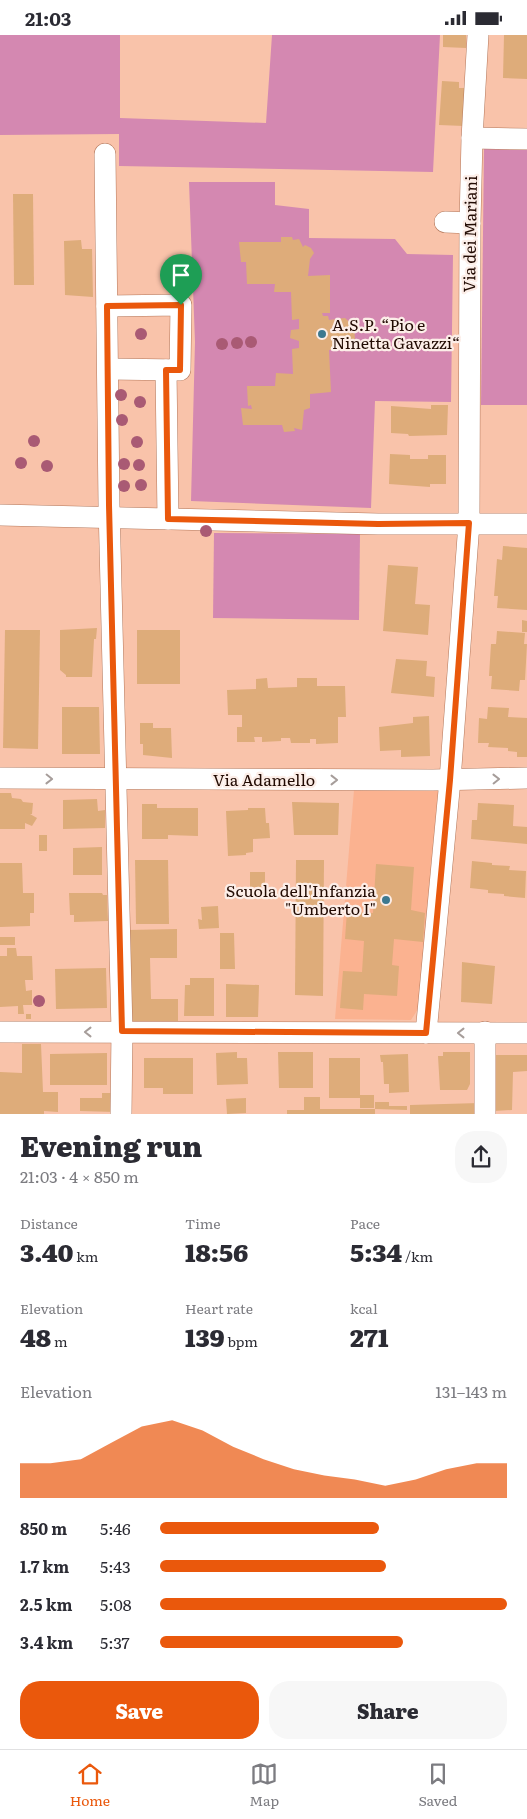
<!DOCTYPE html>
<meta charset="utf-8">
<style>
:root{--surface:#fff;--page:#f7f7f7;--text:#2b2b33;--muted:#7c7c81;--line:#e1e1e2;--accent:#ea580c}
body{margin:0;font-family:Literata,serif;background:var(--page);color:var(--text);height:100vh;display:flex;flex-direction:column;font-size:19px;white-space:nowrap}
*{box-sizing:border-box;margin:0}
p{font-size:16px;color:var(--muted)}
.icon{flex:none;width:28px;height:28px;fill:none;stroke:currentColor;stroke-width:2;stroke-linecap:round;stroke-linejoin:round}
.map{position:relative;height:1079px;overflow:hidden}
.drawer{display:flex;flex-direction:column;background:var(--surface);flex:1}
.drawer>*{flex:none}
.pin{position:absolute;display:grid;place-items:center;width:42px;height:42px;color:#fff;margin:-51px -21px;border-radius:50% 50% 50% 0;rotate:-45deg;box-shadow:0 0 5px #0007}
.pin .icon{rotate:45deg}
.round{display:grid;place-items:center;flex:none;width:52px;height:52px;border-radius:20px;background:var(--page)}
.overview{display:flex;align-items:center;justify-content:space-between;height:85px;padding:0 20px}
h1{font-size:28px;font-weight:800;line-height:38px}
.figures{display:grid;grid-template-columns:repeat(3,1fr);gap:8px;height:85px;padding:5px 20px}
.figures div{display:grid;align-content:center}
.figures b{font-size:25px;font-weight:800}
.figures small{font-size:14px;font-weight:400}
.figures p{font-size:14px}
.chart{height:140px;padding:10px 20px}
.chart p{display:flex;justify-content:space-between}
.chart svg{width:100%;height:90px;margin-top:5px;fill:var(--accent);opacity:.7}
.action{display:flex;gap:10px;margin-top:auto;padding:10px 20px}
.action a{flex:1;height:58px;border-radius:20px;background:var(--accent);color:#fff;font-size:20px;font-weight:800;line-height:58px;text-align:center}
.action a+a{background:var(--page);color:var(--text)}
ul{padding:0 20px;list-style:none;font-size:16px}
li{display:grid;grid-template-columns:80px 60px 1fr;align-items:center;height:38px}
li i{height:12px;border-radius:6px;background:var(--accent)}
.status{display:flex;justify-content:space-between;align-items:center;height:35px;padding:0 25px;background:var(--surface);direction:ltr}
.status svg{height:14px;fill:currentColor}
.tab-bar{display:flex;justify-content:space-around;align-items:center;height:70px;border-top:1px solid var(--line);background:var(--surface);font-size:14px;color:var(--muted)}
.tab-bar a{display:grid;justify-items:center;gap:2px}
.tab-bar .on{color:var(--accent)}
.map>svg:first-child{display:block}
.built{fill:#fbb290}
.green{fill:#d488b1}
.building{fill:#deac7a}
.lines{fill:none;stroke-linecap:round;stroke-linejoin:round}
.minor-casing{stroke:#b4775a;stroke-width:22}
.minor{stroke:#fff;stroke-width:21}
.tree{fill:#a95a74}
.oneway{stroke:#a69d9a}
.route-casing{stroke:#fff;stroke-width:10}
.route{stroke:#ea580c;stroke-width:6}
.poi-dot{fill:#3d7990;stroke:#fceee8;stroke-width:2}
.labels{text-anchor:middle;stroke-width:4.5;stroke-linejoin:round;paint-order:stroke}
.street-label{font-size:16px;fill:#210a02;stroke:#fceee8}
.poi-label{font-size:16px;fill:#210a02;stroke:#fceee8;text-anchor:start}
</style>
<div class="status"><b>21:03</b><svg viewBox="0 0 49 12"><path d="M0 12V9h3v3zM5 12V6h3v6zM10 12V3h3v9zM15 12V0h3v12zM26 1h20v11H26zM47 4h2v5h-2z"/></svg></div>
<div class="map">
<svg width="527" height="1079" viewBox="0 0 527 1079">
<rect width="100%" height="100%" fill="#f9c3aa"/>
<!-- built -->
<polygon class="built" points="354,755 438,756 418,974 411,985 335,984"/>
<!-- green -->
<g class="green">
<polygon points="0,0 120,0 120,83 266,88 272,0 440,0 433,137 119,131 119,99 0,100"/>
<polygon points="484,114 527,115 527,370 481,370"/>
<polygon points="189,147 275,147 275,170 309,174 309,203 395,204 407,219 453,220 451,367 375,366 371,473 191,466 195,307"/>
<polygon points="214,498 360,499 359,585 213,583"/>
</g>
<!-- building -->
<g class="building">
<polygon points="443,0 466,0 466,13 443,12"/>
<polygon points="504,0 527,0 527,44 503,43"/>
<polygon points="442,46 459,47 459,53 466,53 464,91 439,90"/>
<polygon points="13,159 33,159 34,250 14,250"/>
<polygon points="281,202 292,202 293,205 299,204 303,212 305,210 311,213 314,218 310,224 308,241 330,240 330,278 322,278 323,281 328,281 329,285 345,283 354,291 355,304 346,314 329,315 331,357 310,359 310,373 304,375 302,395 294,393 295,396 284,397 282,390 243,390 241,373 252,374 251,370 248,371 247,351 275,351 276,338 293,339 292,314 299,313 299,306 290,303 291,295 299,294 299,284 292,285 291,257 274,257 275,249 247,249 246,227 241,227 239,207 281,207"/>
<polygon points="81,205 82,214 92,214 93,262 65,260 64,206"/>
<polygon points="431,370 448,370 447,400 409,401 408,399 391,398 391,371 431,374"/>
<polygon points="390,419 410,420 410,424 428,424 428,420 446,420 446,449 430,449 430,452 389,449"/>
<polygon points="503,511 527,513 527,575 497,573 498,561 494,561 497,524 502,525"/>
<polygon points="388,530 418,532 415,569 430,570 428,600 383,596"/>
<polygon points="522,585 527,586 527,597 522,597"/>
<polygon points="97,593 96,604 94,604 92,642 66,642 66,640 60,635 60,595"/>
<polygon points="5,595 40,595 38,714 3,713"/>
<rect x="137" y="595" width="43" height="54"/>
<polygon points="497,596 525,598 524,609 527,609 525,645 520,645 519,656 491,654 492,641 489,641 491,609 496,609"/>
<polygon points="396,624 427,626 426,641 435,642 434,662 391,658"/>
<polygon points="267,643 268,653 297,652 297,643 317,643 317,651 345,651 346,682 338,682 338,708 316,709 316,704 310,704 310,708 291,708 290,703 281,703 281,706 262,707 262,702 254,702 255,707 237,707 237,692 242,692 242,680 228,680 227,655 256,654 256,644"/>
<polygon points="62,672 99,672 100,719 62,719"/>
<polygon points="488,672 509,673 508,682 527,683 527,722 517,722 517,717 508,716 508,713 488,712 489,708 478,708 479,683 487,684"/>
<polygon points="429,681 430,721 401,722 401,715 380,716 379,692 413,688 413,682"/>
<polygon points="140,688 153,688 153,693 171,693 172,723 143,720 143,709 140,709"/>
<polygon points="0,758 11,758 12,763 21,764 23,767 33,768 32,779 30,779 37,783 32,791 25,788 25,794 0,794"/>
<polygon points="97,764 98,776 105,775 105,793 63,794 63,765"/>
<polygon points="292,767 339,768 338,800 294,800"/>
<polygon points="478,768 514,770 513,791 527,792 527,809 471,804 472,785 477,785"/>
<polygon points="142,769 157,769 157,773 198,773 198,801 168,800 168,804 142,804"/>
<polygon points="248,773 265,773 266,788 269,788 270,803 253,804 253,817 246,818 246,820 228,821 226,776 248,775"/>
<rect x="39" y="800" width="8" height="16"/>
<polygon points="102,812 102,840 73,840 73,813"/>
<polygon points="135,825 168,825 169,889 136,889"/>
<polygon points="296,825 324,825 323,961 295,960"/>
<polygon points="472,826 492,828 492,830 510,831 509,835 526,836 525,863 504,861 504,859 488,858 488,855 470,853"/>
<polygon points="0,828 22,828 23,858 34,858 34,878 30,878 30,891 0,892"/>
<polygon points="376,829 414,832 411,875 425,878 423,907 394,904 392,930 399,931 397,961 364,959 363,975 340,973 343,936 362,937 364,906 345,904 347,876 373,878"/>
<rect x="250" y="837" width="15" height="15"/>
<polygon points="69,858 102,858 103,860 107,860 108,886 74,887 74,880 70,880"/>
<polygon points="218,871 219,893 199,894 198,884 202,885 201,872"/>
<polygon points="177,894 177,923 150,923 151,964 178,964 178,986 130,986 128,895"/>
<polygon points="220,898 234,898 235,934 220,934"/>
<rect x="0" y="902" width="15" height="8"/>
<polygon points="7,913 16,913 17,921 32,921 33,945 25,945 26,956 32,955 32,970 23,970 24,979 18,979 18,971 0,972 0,921 7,921"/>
<polygon points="462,927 495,931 492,969 461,967"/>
<polygon points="106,933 107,973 56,974 55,934"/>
<polygon points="190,943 214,943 214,981 184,981 185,950 190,950"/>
<polygon points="226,949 259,950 258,982 226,982"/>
<rect x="26" y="979" width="5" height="5"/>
<polygon points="22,1009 41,1009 43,1057 58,1057 58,1077 44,1076 44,1079 0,1079 0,1037 22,1038"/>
<polygon points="237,1017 237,1023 247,1023 248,1049 217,1050 216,1018"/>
<polygon points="278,1017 313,1017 313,1053 279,1053"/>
<polygon points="443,1017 470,1017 470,1049 467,1055 440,1055 438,1021 443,1021"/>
<polygon points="107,1018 107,1050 50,1050 50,1019"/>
<polygon points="408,1019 409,1057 389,1058 389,1049 384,1049 383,1027 381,1027 380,1020"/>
<polygon points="495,1020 527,1020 527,1036 513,1037 512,1075 494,1076"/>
<polygon points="144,1023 193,1023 193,1059 163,1059 163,1053 144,1053"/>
<polygon points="329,1023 360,1023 360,1060 374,1060 374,1073 360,1073 360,1063 329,1063"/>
<polygon points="102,1058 115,1058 115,1077 80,1076 80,1063 102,1063"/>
<polygon points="304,1062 320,1062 320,1074 375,1074 375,1079 287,1079 287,1075 304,1075"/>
<polygon points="246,1063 246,1078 227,1079 226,1064"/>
<polygon points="375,1067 389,1067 389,1071 407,1071 407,1075 375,1074"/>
<polygon points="479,1068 479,1079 410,1079 410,1070"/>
</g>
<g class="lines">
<!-- minor casing -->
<g class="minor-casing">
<g id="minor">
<polyline points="472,103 527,104"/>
<polyline points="105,119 109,470 122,996 121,1079"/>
<polyline points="445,187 470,188"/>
<polyline points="107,271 181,270 180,335 108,334"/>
<polyline points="166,335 168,484"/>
<polyline points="0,480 378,489 527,489"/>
<polyline points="0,743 433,745 527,743"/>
<polyline points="0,997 527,998"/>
<polyline points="485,997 485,1079"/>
<polyline points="426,998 450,745 469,488 470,188 472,103 478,0"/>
</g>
</g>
<!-- minor -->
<use href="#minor" class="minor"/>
</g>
<!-- trees -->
<g class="tree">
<circle cx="141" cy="299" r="6"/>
<circle cx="251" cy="307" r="6"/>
<circle cx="237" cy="308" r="6"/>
<circle cx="222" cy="309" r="6"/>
<circle cx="121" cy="360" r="6"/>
<circle cx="140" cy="367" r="6"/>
<circle cx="122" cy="385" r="6"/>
<circle cx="34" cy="406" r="6"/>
<circle cx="137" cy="407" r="6"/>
<circle cx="21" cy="428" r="6"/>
<circle cx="124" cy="429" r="6"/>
<circle cx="139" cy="430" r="6"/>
<circle cx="47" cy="431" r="6"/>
<circle cx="141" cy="450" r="6"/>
<circle cx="124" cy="451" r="6"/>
<circle cx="206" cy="496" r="6"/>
<circle cx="39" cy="966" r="6"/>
</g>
<!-- one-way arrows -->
<defs><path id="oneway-chevron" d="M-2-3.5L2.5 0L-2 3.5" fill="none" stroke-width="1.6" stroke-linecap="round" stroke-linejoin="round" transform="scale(1.25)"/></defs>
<g class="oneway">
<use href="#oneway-chevron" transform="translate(49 744) rotate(1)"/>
<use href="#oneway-chevron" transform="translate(496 744) rotate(-1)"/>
<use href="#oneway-chevron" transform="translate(334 745)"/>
<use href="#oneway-chevron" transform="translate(88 997) rotate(180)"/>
<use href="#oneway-chevron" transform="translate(461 998) rotate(180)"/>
</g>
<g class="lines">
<!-- route casing -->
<g class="route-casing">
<polygon id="route" points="181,270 180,335 166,335 168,484 378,489 469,488 450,745 426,998 122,996 109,470 107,271"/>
</g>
<!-- route -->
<use href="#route" class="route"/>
</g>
<!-- markers -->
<g class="poi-dot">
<circle cx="322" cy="299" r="5"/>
<circle cx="386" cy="865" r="5"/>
</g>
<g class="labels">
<!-- street labels -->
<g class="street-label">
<text transform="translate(470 199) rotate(-89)" y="6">Via dei Mariani</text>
<text x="264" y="751">Via Adamello</text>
</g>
<!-- poi labels -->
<g class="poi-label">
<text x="332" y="296">A.S.P. “Pio e<tspan x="332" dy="18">Ninetta Gavazzi“</tspan></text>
<text x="376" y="862" text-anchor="end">Scuola dell'Infanzia<tspan x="376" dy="18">"Umberto I"</tspan></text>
</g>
</g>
</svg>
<div class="pin" style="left:181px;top:270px;background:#1e9e55"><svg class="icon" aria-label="arrive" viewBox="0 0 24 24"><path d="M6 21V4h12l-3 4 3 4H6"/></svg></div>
</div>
<section class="drawer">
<div class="overview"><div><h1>Evening run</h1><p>21:03 · 4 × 850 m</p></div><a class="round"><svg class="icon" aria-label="share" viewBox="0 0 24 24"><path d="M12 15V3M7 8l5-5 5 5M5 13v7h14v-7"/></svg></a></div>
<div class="figures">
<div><p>Distance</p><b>3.40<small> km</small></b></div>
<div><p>Time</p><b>18:56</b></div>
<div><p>Pace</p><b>5:34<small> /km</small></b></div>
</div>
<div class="figures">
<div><p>Elevation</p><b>48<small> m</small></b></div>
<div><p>Heart rate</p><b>139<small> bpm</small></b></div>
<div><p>kcal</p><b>271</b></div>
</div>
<div class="chart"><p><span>Elevation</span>131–143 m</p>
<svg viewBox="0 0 160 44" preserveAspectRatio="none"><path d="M0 44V27L10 27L20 25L30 17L40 9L50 6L60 11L70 19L80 25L90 30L100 33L110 35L120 38L130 35L140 30L150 27L160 27V44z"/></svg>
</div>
<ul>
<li><b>850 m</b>5:46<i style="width:63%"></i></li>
<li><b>1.7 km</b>5:43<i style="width:65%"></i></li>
<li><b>2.5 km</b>5:08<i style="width:100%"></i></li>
<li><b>3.4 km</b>5:37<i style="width:70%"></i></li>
</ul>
<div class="action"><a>Save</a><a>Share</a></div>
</section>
<nav class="tab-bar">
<a class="on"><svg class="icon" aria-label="home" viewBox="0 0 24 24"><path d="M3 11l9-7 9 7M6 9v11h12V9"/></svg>Home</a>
<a><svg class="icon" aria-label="map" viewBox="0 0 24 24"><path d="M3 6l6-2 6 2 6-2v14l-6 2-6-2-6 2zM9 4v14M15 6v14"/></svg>Map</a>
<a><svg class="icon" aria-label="saved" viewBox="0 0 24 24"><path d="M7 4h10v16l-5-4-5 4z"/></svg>Saved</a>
</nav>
